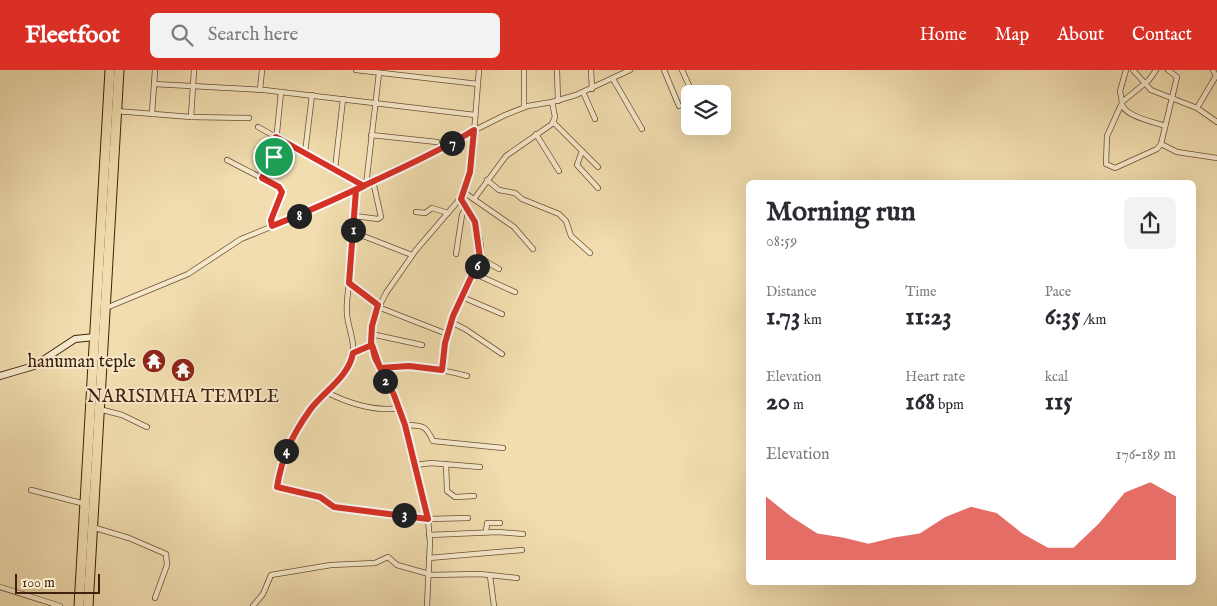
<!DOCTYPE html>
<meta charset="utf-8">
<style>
:root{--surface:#fff;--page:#f2f2f3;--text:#2b2b33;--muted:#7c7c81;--accent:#d93025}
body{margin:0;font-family:"IM FELL English",serif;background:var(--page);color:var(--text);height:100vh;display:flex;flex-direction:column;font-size:19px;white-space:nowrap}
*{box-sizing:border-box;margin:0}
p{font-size:16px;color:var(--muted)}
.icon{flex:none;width:28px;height:28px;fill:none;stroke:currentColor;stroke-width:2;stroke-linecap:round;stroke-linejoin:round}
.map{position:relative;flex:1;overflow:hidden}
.drawer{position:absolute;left:746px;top:110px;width:450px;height:405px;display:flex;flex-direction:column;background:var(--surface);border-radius:8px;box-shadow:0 5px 20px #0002}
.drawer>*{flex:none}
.tools{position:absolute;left:681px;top:15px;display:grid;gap:10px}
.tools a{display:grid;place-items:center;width:50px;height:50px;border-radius:8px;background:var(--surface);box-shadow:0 5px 20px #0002;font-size:25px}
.scale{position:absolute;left:15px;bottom:12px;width:85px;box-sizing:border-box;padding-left:5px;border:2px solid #40210e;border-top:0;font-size:14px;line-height:18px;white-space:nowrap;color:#40210e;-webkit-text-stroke:4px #f6e9cb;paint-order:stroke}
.pin{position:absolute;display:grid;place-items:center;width:42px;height:42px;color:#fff;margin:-21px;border:2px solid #fff;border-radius:50%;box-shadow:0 1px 5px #0007}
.km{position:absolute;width:25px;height:25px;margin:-12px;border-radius:50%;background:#222;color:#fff;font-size:14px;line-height:25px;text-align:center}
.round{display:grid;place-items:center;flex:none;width:52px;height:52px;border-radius:8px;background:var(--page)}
.summary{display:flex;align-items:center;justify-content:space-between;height:85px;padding:0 20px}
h1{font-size:28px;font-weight:700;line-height:38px}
.figures{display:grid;grid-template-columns:repeat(3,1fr);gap:8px;height:85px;padding:5px 20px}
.figures div{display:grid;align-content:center}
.figures b{font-size:25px;font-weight:700}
.figures small{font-size:14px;font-weight:400}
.figures p{font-size:14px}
.chart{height:140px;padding:10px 20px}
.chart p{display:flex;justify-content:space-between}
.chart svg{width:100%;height:90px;margin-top:5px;fill:var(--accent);opacity:.7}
header{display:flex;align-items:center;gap:30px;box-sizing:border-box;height:70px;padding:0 25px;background:var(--accent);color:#fff}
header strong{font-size:24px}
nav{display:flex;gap:28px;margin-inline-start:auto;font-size:18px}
.search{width:350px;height:45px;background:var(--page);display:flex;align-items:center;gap:12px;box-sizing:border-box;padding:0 18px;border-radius:8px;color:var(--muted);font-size:19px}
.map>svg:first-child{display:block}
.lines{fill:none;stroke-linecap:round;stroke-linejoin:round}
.street-casing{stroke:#6c5036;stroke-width:6}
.secondary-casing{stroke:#40210e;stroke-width:8}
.highway-casing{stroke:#40210e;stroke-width:11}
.street{stroke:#f6e9cb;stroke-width:4.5}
.secondary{stroke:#f6e9cb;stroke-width:6}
.highway{stroke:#f1ddaf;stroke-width:9}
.route-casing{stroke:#fff;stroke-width:10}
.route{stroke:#d93025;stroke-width:6}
.labels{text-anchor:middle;stroke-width:4;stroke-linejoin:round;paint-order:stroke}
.poi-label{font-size:18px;fill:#40210e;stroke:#f6e9cb;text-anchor:end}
</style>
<header>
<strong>Fleetfoot</strong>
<div class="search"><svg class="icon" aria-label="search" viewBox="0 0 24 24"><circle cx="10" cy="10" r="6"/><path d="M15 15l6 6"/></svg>Search here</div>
<nav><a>Home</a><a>Map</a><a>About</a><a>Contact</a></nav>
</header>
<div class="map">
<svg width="1217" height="536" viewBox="0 0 1217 536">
<rect width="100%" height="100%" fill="#f1ddaf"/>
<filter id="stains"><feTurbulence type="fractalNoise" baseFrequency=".004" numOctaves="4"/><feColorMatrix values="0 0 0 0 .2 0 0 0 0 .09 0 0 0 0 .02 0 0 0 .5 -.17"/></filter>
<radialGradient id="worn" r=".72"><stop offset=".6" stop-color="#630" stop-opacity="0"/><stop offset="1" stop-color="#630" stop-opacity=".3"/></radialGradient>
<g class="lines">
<!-- street casing -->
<g class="street-casing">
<g id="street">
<polyline points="356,0 478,14"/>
<polyline points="557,0 558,31"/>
<polyline points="591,0 592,19"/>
<polyline points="664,0 679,36"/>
<polyline points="682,0 692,22"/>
<polyline points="1133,0 1151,20 1197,38"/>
<path d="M1156,0L1149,10L1122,32C1120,45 1154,52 1165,56"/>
<polyline points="1213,0 1216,6 1197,38 1217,52"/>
<polyline points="613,9 642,59"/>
<polyline points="154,14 264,20 475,45"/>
<polyline points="260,20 262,0"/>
<polyline points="583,22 595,49"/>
<polyline points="1122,32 1120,21 1126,0"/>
<polyline points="1121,35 1107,66 1106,94 1115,98 1157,79 1161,74 1177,7 1168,0"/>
<polyline points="524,37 524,0"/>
<polyline points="116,41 191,47 194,0"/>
<polyline points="152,44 155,0"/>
<polyline points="191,47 249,48"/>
<polyline points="553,52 598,97"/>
<polyline points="258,57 364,116"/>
<polyline points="536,64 559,101"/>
<polyline points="371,65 437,72"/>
<polyline points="1161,74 1177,82 1217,88"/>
<polyline points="582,81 577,95 598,118"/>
<polyline points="305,83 312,25"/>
<path d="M227,90L281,118C285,130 271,143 272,155"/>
<polyline points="335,99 343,29"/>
<polyline points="262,108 275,82 281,22"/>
<polyline points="487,110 499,120 515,123 522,129 559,144 566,151 571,166 590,183"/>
<polyline points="366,115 379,3"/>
<polyline points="356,119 349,213 379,235"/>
<polyline points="465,123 514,157 533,179"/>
<polyline points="474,129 506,86 552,54 555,47 552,32"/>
<polyline points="416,142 425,143 432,138 448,143"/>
<polyline points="355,146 378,149 381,147 373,111"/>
<polyline points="353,162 412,185"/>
<polyline points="456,184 462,145 466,138"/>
<polyline points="480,188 499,199"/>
<polyline points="473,203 515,222"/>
<path d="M349,213C348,223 346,233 347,244C348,259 357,274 351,289C345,308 327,320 315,334C294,357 282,386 277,417L320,427L334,437L428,449L468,448"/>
<polyline points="462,227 502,244"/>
<polyline points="378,237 447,264 442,300"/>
<polyline points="106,238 188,204 241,169 327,134 505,45 528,36 552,32 576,25 630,0"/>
<polyline points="451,252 465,259 502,284"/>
<polyline points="371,264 422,275"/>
<path d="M447,264C455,238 471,215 480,190C485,174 472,141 461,129"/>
<polyline points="353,283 372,275"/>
<path d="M380,299C410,294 437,298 467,306"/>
<path d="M326,322C348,333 374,342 399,338"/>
<polyline points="99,339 122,345 147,357"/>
<path d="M405,355C423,356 425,354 433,371L503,378"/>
<polyline points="446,394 447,421 455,427 474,426"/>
<polyline points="415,395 431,393 480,397"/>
<polyline points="31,420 85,434"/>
<polyline points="92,457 129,468 166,484 167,495 155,528"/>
<polyline points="486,462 487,453 500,453"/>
<polyline points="429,465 498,462 523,464"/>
<polyline points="429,488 522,480"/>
<polyline points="429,505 480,504 517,508"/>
<polyline points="490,506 494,536"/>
<polyline points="0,517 60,536"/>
<polyline points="253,536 263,524 271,505 331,495 375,493 388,487 397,495 429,504"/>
<polyline points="427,536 430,472 428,449 421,417 408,375 405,355 394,325 375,288 371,264 376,243 386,223 416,180 465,123 472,88 479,0"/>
</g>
</g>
<!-- secondary casing -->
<g class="secondary-casing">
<polyline id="secondary" points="0,306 34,296 75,269 95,267"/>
</g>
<!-- highway casing -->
<g class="highway-casing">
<g id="highway">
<polyline points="79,536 110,0"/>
<polyline points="88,536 119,0"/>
</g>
</g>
<!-- street -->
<use href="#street" class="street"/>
<!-- secondary -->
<use href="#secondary" class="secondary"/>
<!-- highway -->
<use href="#highway" class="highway"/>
</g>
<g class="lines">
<!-- route casing -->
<g class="route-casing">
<path id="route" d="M274,87L276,67L364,116L356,120L349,213L378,235L372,256L371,273L372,275L375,288L394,325L405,355L428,449L334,437L320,427L277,417C282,387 292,365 310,340C323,322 349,307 353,283L372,275L380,298L409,296L442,300L445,273L453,246L480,188L475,152L461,129L470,102L474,60C442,80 408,95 374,111C340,127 307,142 272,156L271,150L282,122L279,117L262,108L274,87"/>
</g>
<!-- route -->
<use href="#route" class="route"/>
</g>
<!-- icons -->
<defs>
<g id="temple-disc" transform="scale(1.25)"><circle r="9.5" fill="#8f2418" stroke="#f6e9cb"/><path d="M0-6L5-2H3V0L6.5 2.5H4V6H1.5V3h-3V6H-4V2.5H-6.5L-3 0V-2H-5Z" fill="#fff"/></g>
</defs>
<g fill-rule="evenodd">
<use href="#temple-disc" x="154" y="291"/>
<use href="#temple-disc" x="183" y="300"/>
</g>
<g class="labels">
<!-- poi labels -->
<g class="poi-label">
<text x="136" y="297">hanuman teple</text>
<text x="183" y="332" text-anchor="middle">NARISIMHA TEMPLE</text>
</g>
</g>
<rect width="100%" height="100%" filter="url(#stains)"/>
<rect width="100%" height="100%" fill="url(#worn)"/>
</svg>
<div class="tools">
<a><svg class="icon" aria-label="layers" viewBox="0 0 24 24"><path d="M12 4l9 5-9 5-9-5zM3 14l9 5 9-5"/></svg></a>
</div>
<div class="scale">100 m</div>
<div class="pin" style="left:274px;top:87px;background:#1e9e55"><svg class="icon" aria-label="arrive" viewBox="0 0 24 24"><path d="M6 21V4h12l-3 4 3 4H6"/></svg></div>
<b class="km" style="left:353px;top:160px">1</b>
<b class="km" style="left:385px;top:311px">2</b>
<b class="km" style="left:404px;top:445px">3</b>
<b class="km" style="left:286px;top:381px">4</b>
<b class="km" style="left:477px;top:196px">6</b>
<b class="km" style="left:452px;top:73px">7</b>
<b class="km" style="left:299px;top:146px">8</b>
<section class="drawer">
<div class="summary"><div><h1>Morning run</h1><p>08:59</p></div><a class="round"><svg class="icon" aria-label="share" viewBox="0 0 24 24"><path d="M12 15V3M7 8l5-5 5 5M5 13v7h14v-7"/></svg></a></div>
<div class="figures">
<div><p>Distance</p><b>1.73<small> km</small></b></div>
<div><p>Time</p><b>11:23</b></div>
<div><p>Pace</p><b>6:35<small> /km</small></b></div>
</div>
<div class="figures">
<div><p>Elevation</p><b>20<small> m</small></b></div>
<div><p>Heart rate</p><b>168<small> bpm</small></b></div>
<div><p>kcal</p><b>115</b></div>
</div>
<div class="chart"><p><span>Elevation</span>176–189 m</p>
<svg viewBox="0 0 160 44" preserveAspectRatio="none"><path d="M0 44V13L10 23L20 31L30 33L40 36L50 33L60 31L70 23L80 18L90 21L100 31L110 38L120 38L130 26L140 11L150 6L160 13V44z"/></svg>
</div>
</section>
</div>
